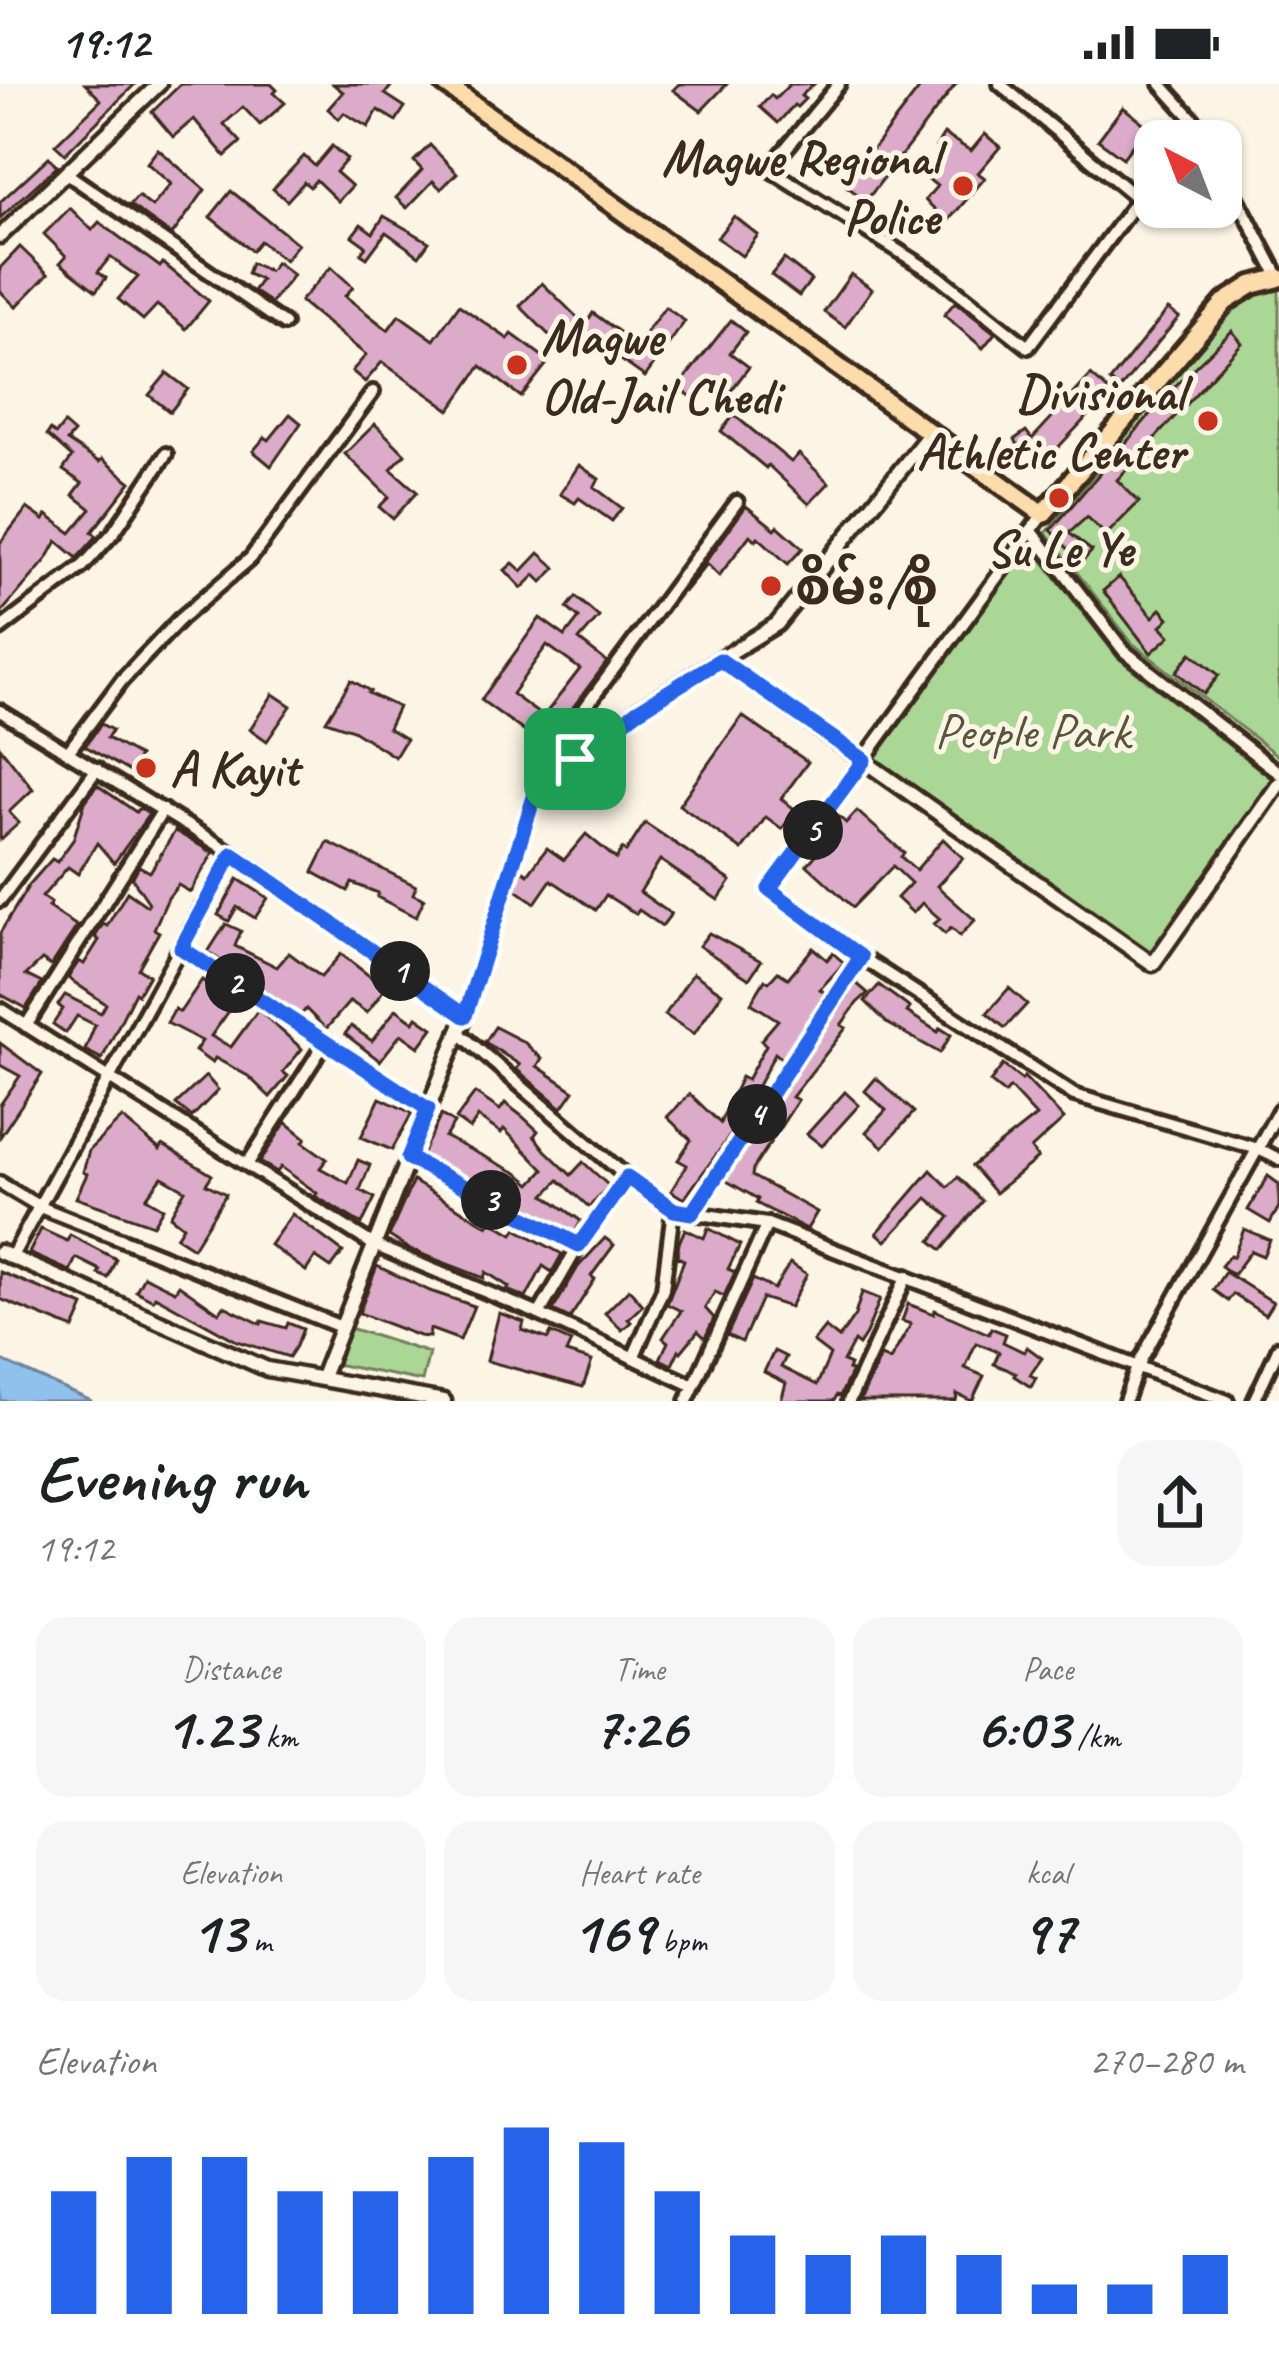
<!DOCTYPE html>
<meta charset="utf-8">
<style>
:root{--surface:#fff;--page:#f6f6f6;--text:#202124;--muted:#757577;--accent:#2563eb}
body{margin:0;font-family:Caveat,"Noto Sans Myanmar",sans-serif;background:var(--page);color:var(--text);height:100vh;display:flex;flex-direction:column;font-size:45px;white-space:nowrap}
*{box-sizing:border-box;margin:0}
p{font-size:39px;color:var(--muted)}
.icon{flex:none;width:66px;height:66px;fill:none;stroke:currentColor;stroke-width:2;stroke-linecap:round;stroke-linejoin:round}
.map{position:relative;height:1317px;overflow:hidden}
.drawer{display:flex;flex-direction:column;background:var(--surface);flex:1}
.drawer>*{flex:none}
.needle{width:78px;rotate:318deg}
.tools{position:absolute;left:1134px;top:36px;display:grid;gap:24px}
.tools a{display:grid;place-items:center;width:108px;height:108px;border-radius:24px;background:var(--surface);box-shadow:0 3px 9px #0004;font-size:60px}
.pin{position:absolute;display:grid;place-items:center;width:102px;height:102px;color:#fff;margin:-51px;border-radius:24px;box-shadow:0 6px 18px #0006}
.km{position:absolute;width:60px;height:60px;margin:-30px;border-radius:50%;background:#222;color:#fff;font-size:33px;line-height:60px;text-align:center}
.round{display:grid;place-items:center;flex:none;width:126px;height:126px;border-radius:36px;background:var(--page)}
.overview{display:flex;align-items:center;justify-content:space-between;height:204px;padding:0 36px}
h1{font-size:66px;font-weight:700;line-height:90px}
.figures{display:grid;grid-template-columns:repeat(3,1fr);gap:18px;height:204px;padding:12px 36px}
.figures div{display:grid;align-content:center;border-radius:30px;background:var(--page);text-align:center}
.figures b{font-size:60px;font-weight:700}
.figures small{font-size:33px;font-weight:400}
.figures p{font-size:33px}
.chart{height:336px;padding:24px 36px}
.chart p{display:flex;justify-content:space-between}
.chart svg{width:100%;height:216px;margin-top:12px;stroke:var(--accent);stroke-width:6}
.status{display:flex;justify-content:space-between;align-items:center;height:84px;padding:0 60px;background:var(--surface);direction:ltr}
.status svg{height:33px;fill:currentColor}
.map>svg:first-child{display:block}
.green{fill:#abd796;stroke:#73805a;stroke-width:3}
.water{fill:#90c0ec;stroke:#6e849a;stroke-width:3}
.building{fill:#dcabc9;stroke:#3b2a1e;stroke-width:3;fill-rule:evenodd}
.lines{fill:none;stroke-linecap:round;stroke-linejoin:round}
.minor-casing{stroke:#3b2a1e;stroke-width:20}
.tertiary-casing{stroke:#3b2a1e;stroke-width:21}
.trunk-casing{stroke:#3b2a1e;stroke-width:26}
.minor{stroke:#fcf5e5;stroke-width:10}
.tertiary{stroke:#fcf5e5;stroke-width:12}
.trunk{stroke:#fddcac;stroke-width:16}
.route-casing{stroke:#fff;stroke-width:24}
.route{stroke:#2563eb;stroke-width:15}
.poi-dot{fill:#c8321e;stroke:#fcf5e5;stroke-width:4.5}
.labels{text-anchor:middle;stroke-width:10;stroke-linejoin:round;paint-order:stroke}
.poi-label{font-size:51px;font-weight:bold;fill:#3b2a1e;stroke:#fcf5e5;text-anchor:start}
.park-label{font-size:51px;fill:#57553c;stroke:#fcf5e5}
</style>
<div class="status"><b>19:12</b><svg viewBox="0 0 49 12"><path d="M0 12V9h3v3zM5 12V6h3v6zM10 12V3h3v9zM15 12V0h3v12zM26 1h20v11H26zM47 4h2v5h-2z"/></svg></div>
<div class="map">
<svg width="1279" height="1317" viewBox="0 0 1279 1317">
<rect width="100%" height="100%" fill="#fcf5e5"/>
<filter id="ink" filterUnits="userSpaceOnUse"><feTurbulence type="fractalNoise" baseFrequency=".00833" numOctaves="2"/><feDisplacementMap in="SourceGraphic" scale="24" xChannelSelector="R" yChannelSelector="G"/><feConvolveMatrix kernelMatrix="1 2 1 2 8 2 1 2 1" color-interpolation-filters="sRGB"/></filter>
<g filter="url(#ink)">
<!-- green -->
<g class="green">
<polygon points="1279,205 1279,673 1132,559 1046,449 1230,225 1267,206"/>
<polygon points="1029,459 1118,574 1272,695 1149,869 872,672"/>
<polygon points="350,1244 429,1269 422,1297 335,1280"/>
</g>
<!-- water -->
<polygon class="water" points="0,1276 92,1317 0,1317"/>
<!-- building -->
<g class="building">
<polygon points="85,0 135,0 65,70 55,61 101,16"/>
<polygon points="181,0 271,0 277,6 274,9 285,19 260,41 243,23 224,40 241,58 225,72 194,35 173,53 152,28"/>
<polygon points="333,0 393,0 385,10 405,23 396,37 378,26 368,43 344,29 339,35 328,25 343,8"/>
<polygon points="679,0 727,0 701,27 673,6"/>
<polygon points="790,0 814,0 801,12 805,15 797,23 794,21 778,39 760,23 771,11 775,15"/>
<polygon points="923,0 956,0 866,117 845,101"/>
<polygon points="1123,23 1147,42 1123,74 1098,56"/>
<polygon points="944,50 971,67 985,50 1000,63 978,89 985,94 948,137 925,116 937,102 924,92 945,68 936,63"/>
<polygon points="430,61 457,89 441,105 433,97 407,124 396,114 422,86 414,77"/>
<polygon points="332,62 347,75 336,88 352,102 338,117 316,96 310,103 304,98 287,117 273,105 304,72 315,82"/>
<polygon points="158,65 205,106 172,151 130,121 138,112 152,123 171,100 147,79"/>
<polygon points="49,73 57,82 0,134 0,118"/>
<polygon points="231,107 298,160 285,176 260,157 252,167 210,133"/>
<polygon points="70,124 92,146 99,138 160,183 163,179 209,217 186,245 157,221 143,236 118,215 138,193 110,173 98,188 106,194 96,207 60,179 66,172 44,150"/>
<polygon points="384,132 429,158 419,172 386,148 367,174 361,170 366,162 352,152 361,140 373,149"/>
<polygon points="734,132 758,151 742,172 717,154"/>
<polygon points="20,163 48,190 16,223 0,207 0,184"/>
<polygon points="784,175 811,196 799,212 771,191"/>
<polygon points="276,178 293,191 271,219 253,207 261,196 247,190 251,179 269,187"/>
<polygon points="331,183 353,203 345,212 388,246 399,231 434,256 459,221 508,255 512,250 549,277 521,313 481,282 450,326 382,278 365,298 352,287 366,271 300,217"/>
<polygon points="851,190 872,205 845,243 824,228"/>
<polygon points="542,199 585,241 593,229 637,261 665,223 685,237 645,293 567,238 552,254 520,222"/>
<polygon points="955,218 995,249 983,264 944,231"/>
<polygon points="1168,225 1179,233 1120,305 1110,297"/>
<polygon points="731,236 746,248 730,269 749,283 727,312 706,297 693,314 678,303"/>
<polygon points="1232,247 1242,259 1117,396 1139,418 1106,451 1087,433 1069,449 1092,467 1081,479 1051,446 1173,304"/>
<polygon points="167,289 188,305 170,328 149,311"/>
<polygon points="1091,291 1110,308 1053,369 1041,358 1023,372 1015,355 1026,347 1032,355"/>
<polygon points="290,330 301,339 271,382 253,367 265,353 269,356"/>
<polygon points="734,331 791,378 799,370 829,399 809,420 768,381 766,384 721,347"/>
<polygon points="64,340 74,349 67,357 99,378 102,375 131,398 92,448 97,452 77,474 57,457 47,475 0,530 0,459 27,424 44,436 47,431 71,449 91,425 73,411 82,399 63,386 72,373 47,351 50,346 56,350"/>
<polygon points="375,340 405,370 391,385 417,408 393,435 379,423 389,413 345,370"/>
<polygon points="579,381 599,395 594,403 622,424 612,437 579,414 575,419 560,410"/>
<polygon points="746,422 775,445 778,442 803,464 788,480 758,453 756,456 750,451 719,492 707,480 683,509"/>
<polygon points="539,469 556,484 542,498 535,491 522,504 505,486 513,479 522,487"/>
<polygon points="1119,493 1153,533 1161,525 1169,534 1161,542 1170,552 1151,569 1103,507"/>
<path d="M576,513L599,533L579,556L607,578L544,662L481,616L540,534L565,552L579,534L567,524ZM547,561L580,585L543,633L512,610Z"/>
<polygon points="1191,569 1219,591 1204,610 1176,588"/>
<polygon points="351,596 370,607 368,609 398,623 388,644 406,655 395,673 353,646 326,637"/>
<polygon points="273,610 291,622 267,657 250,645"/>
<polygon points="742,632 808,678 781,715 796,726 782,745 766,733 742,766 679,721"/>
<polygon points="101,640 112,646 107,654 139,672 130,688 85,662"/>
<polygon points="0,663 33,705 9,728 19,739 0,756"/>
<polygon points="97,701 136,728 140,724 149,730 114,779 97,759 78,790 68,783 42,813 51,819 48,823 77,842 51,882 42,876 26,891 42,899 26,924 0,910 0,849 29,801 52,775 57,778 73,756 85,718"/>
<polygon points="857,727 904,769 901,773 916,786 943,755 963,774 937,802 975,836 960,852 951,844 945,850 934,840 940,835 922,819 913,829 897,814 911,799 893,782 853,823 807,781 832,753 824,746 836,730 846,739"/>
<polygon points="645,739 731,797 718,816 660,776 640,808 671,830 662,842 639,826 636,830 606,811 596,826 551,796 535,819 515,805 521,785 528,790 547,764 564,776 586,750 616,775 622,765 626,768"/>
<polygon points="175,747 213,769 190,808 178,801 168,814 154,845 159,848 138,885 149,891 138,910 135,908 102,975 85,966 95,941 77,932 66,949 53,940 63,925 58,921 65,911 101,929 106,920 68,894 79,877 84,880 99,856 95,853 103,840 107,842 127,808 147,822 149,819 132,794 139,782 150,788"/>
<polygon points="328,758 416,802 413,810 424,815 416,833 377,813 378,809 352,799 348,807 313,788"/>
<polygon points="238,795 268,814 255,834 237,823 229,837 218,831"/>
<polygon points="226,840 241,847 235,862 277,883 289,869 321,893 341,870 385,904 367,929 350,917 326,945 306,925 301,931 208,868"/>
<polygon points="709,849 761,877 749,895 699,862"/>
<polygon points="813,864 827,876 833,869 844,879 820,905 825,909 787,968 781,974 775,969 737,1042 684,1115 671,1107 687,1081 678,1076 691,1056 667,1033 690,1010 720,1039 741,993 747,996 766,961 761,956 778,936 751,919 765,896 769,898 778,888 788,894"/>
<polygon points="693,889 722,909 694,950 665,931"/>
<polygon points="202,896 234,920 211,952 231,963 258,926 302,965 283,988 288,992 270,1013 248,992 215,974 212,979 195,967 202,957 167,939 175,925 180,928"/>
<polygon points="856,899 868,909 857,919 841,941 846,944 792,1013 798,1016 753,1085 752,1092 817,1128 807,1145 756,1119 758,1115 725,1096"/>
<polygon points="879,901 910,924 907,928 938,948 940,944 951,951 940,969 887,939 865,917"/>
<polygon points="1009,904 1027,920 1005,944 987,929"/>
<polygon points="396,925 414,938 417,933 433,944 419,963 401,950 380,977 345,950 351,942 372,957"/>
<polygon points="495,943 524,958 542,975 537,982 574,1007 562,1024 516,985 520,981 485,958"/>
<polygon points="0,959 42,990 0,1053 0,1021 20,992 0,981"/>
<polygon points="1003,981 1022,996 1024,993 1064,1035 1031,1065 1038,1074 995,1109 972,1082 1036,1032 1010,1004 1005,1010 990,998"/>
<polygon points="206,992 218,1006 192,1033 176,1020"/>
<polygon points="876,994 914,1028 883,1063 866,1048 886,1026 865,1007"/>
<polygon points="845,1008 859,1021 822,1062 807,1050"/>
<polygon points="475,1009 500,1026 505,1019 523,1033 538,1047 534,1052 545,1066 571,1091 583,1078 609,1102 589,1123 559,1096 545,1111 581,1137 575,1148 494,1107 483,1097 481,1100 422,1070 441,1031 454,1039 445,1053 519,1090 531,1100 544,1086 504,1045 501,1049 478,1033 470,1045 456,1035"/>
<polygon points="380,1014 412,1029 392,1066 361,1053"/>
<polygon points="122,1034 160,1066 163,1061 212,1091 206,1100 226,1110 193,1164 176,1153 183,1142 170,1132 185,1106 162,1093 146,1114 163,1124 153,1141 76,1114 87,1090 83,1088 89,1066"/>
<polygon points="286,1038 306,1054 303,1058 327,1075 320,1084 348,1099 358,1076 370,1081 360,1106 375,1114 362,1140 315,1112 317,1109 281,1083 277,1088 260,1078"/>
<polygon points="931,1086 948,1103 958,1093 982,1117 942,1166 931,1157 950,1133 927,1114 886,1157 877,1149"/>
<polygon points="1268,1092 1279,1100 1279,1123 1270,1139 1248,1126"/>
<polygon points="413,1097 488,1142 491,1137 513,1150 516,1145 562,1170 552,1188 543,1182 526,1214 507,1206 509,1203 486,1188 484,1194 411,1166 389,1152"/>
<polygon points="292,1130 343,1168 331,1184 315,1173 306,1187 270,1161"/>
<polygon points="708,1144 740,1161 728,1185 735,1188 724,1212 715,1208 705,1224 714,1234 705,1254 698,1247 681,1268 679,1266 672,1281 660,1275 668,1258 663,1254 681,1227 667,1220 684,1176 677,1173 679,1159 685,1145 704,1154"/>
<polygon points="41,1145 67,1157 70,1151 116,1175 108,1194 98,1190 100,1186 76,1174 70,1187 29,1169"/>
<polygon points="1244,1145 1270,1156 1263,1172 1251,1167 1233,1191 1221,1182 1230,1171 1233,1173"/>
<polygon points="605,1154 614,1161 591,1192 595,1195 570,1234 553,1226 578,1183"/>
<polygon points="790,1179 807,1190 790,1223 762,1214 742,1258 727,1251 753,1195 774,1205"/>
<polygon points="377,1182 430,1207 474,1222 460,1256 430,1245 429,1253 419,1252 359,1229"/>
<polygon points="0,1188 84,1222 74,1245 0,1215"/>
<polygon points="1225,1188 1273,1218 1265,1231 1233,1210 1228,1217 1213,1206"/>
<polygon points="144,1192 175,1207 179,1201 219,1229 224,1222 261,1240 262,1237 286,1244 288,1239 303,1245 296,1262 289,1273 237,1257 155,1212 153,1216 136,1207"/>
<polygon points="629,1205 643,1221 628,1235 631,1238 622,1246 605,1229"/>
<polygon points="862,1208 880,1215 866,1250 859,1261 854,1257 843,1278 850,1281 848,1286 852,1287 840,1312 837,1311 834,1317 781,1317 786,1299 764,1288 774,1267 786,1273 781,1283 817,1301 830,1271 813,1258 825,1243 839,1254 855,1231"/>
<polygon points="908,1220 934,1230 935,1226 989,1250 991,1244 1006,1250 1003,1258 1024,1268 1027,1263 1042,1274 1030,1291 1036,1294 1031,1303 1014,1292 1016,1289 994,1280 999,1268 976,1259 965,1284 984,1292 972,1317 957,1310 956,1317 860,1317 881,1272 890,1276 911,1240 902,1237"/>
<polygon points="499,1229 524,1238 522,1246 548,1255 551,1249 571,1258 566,1269 592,1277 583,1303 487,1277"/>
</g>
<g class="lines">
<!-- minor casing -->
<g class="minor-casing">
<g id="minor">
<polyline points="839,0 769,85 938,192 1028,263 1155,92"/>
<polyline points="1000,0 1137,114"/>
<polyline points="1161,0 1199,42 1207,57"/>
<polyline points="1185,57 1199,42"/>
<polyline points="1221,83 1279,194"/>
<polyline points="66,89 284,240"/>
<polyline points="1043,430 769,805 861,873 1074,1011 1258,1065 1279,1075"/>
<polyline points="1031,446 1124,567 1279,689"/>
<polyline points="0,545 83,482 114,448 166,370"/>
<polyline points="0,627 232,769 465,932 545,678 737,418"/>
<polyline points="68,668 122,596 180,535 251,474 373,308"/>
<polyline points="0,816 97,685"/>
<polyline points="181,864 428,1025"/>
<polyline points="0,925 374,1161 539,1230 692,1301"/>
<polyline points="26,942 163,726"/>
<polyline points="458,948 627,1093 673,1126 767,1140 1227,1317"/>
<polyline points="408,1074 579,1161"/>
<polyline points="248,1079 326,957"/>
<polyline points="0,1099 40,1123 341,1243"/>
<polyline points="692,1128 861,873"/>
<polyline points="11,1174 232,769"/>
<polyline points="539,1230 579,1161 627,1093"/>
<polyline points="633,1274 663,1205 673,1126"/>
<polyline points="687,1317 767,1140"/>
<polyline points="849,1317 907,1192"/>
<polyline points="1125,1317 1137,1283 1279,1026"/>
<polyline points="1254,1317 1279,1263"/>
</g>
</g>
<!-- tertiary casing -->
<g class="tertiary-casing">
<g id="tertiary">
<polyline points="0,152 159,0"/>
<polyline points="720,576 1153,880 1279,700"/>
<polyline points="545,678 576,675 636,627 777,540 930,349"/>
<polyline points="0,1168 267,1285 444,1317"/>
<polyline points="322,1293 465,932"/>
</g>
</g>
<!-- trunk casing -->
<g class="trunk-casing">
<polyline id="trunk" points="445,0 1043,430 1225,218 1252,201 1279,194"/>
</g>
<!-- minor -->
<use href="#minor" class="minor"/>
<!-- tertiary -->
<use href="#tertiary" class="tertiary"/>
<!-- trunk -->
<use href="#trunk" class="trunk"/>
</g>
</g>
<g class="lines" filter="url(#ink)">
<!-- route casing -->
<g class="route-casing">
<polygon id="route" points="720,576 864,676 769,805 861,873 692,1129 674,1126 627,1093 579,1161 408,1074 428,1025 181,864 232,770 465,932 545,678 575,675 636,628"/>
</g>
<!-- route -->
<use href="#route" class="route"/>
</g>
<!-- markers -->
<g class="poi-dot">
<circle cx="963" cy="102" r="12"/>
<circle cx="517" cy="281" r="12"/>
<circle cx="1208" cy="337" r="12"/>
<circle cx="1059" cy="414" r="12"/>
<circle cx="771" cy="502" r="12"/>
<circle cx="146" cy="684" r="12"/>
</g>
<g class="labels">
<!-- poi labels -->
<g class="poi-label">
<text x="939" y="91" text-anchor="end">Magwe Regional<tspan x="939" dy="59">Police</tspan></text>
<text x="541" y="270">Magwe<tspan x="541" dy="59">Old-Jail Chedi</tspan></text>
<text x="1184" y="326" text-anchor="end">Divisional<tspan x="1184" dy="59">Athletic Center</tspan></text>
<text x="1059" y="482" text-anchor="middle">Su Le Ye</text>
<text x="795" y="520">စိမ်း/စို</text>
<text x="170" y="702">A Kayit</text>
</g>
<!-- park labels -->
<g class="park-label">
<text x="1032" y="664">People Park</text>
</g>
</g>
</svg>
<div class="tools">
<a><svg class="needle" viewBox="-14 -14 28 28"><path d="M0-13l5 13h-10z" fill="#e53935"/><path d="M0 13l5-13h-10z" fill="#757577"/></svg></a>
</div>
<div class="pin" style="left:575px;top:675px;background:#1e9e55"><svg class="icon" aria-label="arrive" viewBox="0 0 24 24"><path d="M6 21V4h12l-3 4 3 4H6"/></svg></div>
<b class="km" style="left:400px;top:887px">1</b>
<b class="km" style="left:235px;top:899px">2</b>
<b class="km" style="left:491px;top:1116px">3</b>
<b class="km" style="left:757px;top:1030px">4</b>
<b class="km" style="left:813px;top:746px">5</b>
</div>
<section class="drawer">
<div class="overview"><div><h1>Evening run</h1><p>19:12</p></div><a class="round"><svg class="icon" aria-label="share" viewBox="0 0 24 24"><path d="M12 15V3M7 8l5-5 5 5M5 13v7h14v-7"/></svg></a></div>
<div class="figures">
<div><p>Distance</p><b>1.23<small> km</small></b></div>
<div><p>Time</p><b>7:26</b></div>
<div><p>Pace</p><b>6:03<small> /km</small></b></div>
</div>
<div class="figures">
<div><p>Elevation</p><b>13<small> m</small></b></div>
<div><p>Heart rate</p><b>169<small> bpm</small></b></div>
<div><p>kcal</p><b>97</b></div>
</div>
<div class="chart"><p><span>Elevation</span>270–280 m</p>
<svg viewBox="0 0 160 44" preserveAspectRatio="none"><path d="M5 44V19M15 44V12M25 44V12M35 44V19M45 44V19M55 44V12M65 44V6M75 44V9M85 44V19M95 44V28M105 44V32M115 44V28M125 44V32M135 44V38M145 44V38M155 44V32"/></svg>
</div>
</section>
